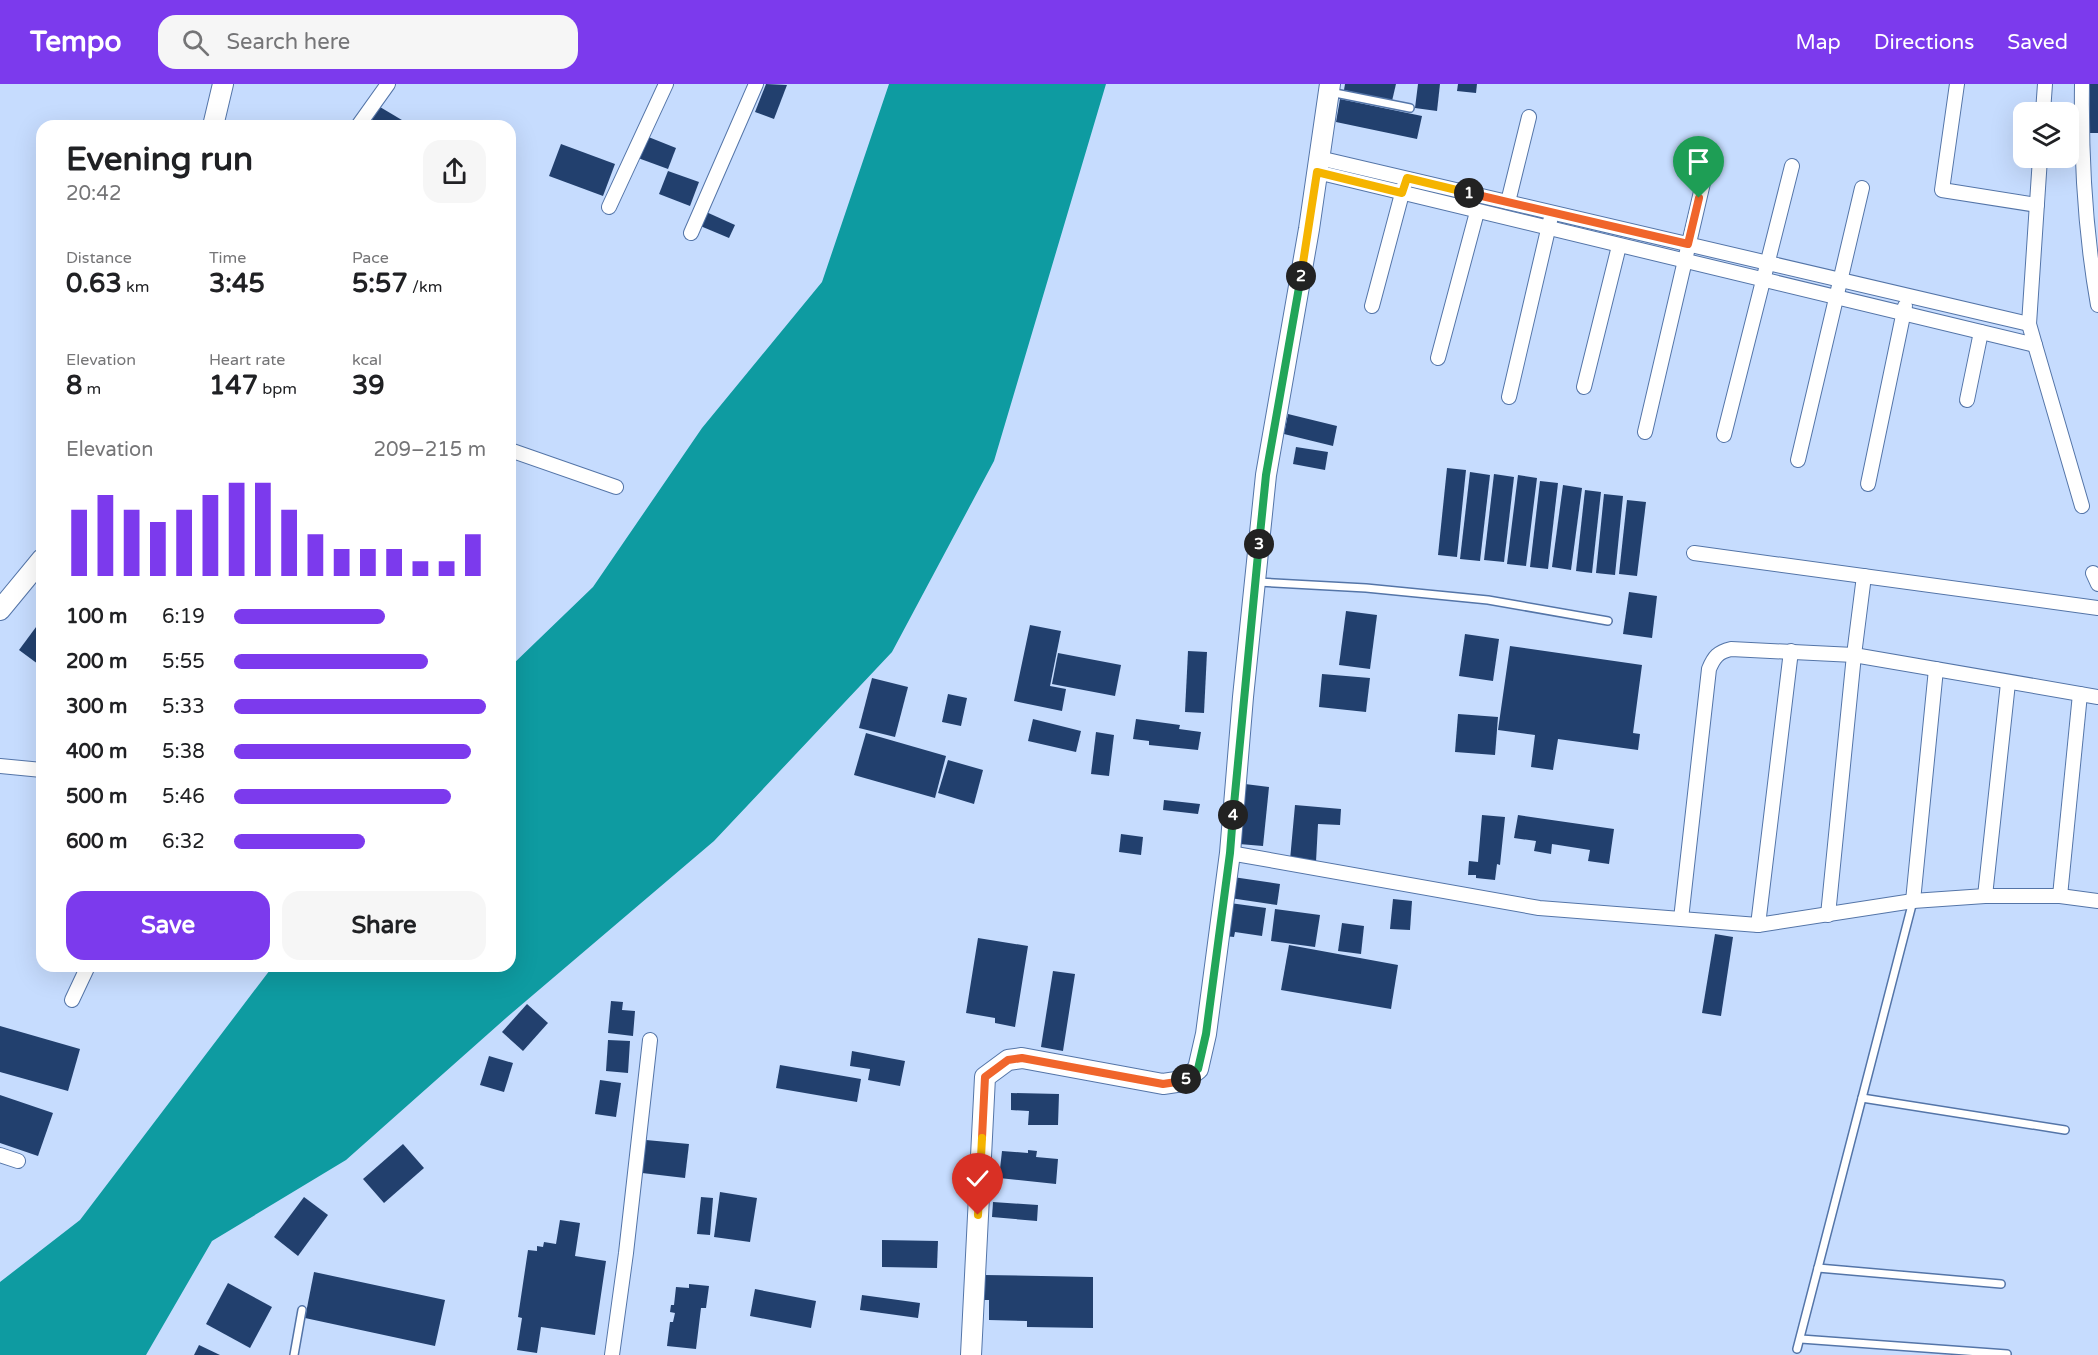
<!DOCTYPE html>
<meta charset="utf-8">
<style>
:root{--surface:#fff;--page:#f6f6f6;--text:#202124;--muted:#757577;--accent:#7c3aed}
body{margin:0;font-family:"Varela Round",sans-serif;background:var(--page);color:var(--text);height:100vh;display:flex;flex-direction:column;font-size:22px;white-space:nowrap}
*{box-sizing:border-box;margin:0}
p{font-size:20px;color:var(--muted)}
.icon{flex:none;width:33px;height:33px;fill:none;stroke:currentColor;stroke-width:2;stroke-linecap:round;stroke-linejoin:round}
.map{position:relative;flex:1;overflow:hidden}
.side{position:absolute;left:36px;top:36px;width:480px;height:852px;display:flex;flex-direction:column;background:var(--surface);border-radius:18px;box-shadow:0 6px 24px #0002}
.side>*{flex:none}
.buttons{position:absolute;left:2013px;top:18px;display:grid;gap:12px}
.buttons a{display:grid;place-items:center;width:66px;height:66px;border-radius:12px;background:var(--surface);box-shadow:0 6px 24px #0002;font-size:30px}
.pin{position:absolute;display:grid;place-items:center;width:51px;height:51px;color:#fff;margin:-62px -26px;border-radius:50% 50% 50% 0;rotate:-45deg;box-shadow:0 0 6px #0007}
.pin .icon{rotate:45deg}
.km{position:absolute;width:30px;height:30px;margin:-15px;border-radius:50%;background:#222;color:#fff;font-size:16px;line-height:30px;text-align:center}
.round{display:grid;place-items:center;flex:none;width:63px;height:63px;border-radius:18px;background:var(--page)}
.head{display:flex;align-items:center;justify-content:space-between;height:102px;padding:0 30px}
h1{font-size:33px;font-weight:800;line-height:45px}
.metrics{display:grid;grid-template-columns:repeat(3,1fr);gap:9px;height:102px;padding:6px 30px}
.metrics div{display:grid;align-content:center}
.metrics b{font-size:26px;font-weight:800}
.metrics small{font-size:16px;font-weight:400}
.metrics p{font-size:16px}
.chart{height:168px;padding:12px 30px}
.chart p{display:flex;justify-content:space-between}
.chart svg{width:100%;height:108px;margin-top:6px;stroke:var(--accent);stroke-width:6}
.button{display:flex;gap:12px;margin-top:auto;padding:12px 30px}
.button a{flex:1;height:69px;border-radius:18px;background:var(--accent);color:#fff;font-size:24px;font-weight:800;line-height:69px;text-align:center}
.button a+a{background:var(--page);color:var(--text)}
ul{padding:0 30px;list-style:none;font-size:20px}
li{display:grid;grid-template-columns:96px 72px 1fr;align-items:center;height:45px}
li i{height:15px;border-radius:8px;background:var(--accent)}
header{display:flex;align-items:center;gap:36px;box-sizing:border-box;height:84px;padding:0 30px;background:var(--accent);color:#fff}
header strong{font-size:28px}
nav{display:flex;gap:33px;margin-inline-start:auto;font-size:21px}
.search{width:420px;height:54px;background:var(--page);display:flex;align-items:center;gap:15px;box-sizing:border-box;padding:0 21px;border-radius:18px;color:var(--muted);font-size:22px}
.map>svg:first-child{display:block}
.water{fill:#0e9ba1}
.building{fill:#22406e}
.lines{fill:none;stroke-linecap:round;stroke-linejoin:round}
.lane-casing{stroke:#5475a8;stroke-width:10}
.street-casing{stroke:#5475a8;stroke-width:16}
.secondary-casing{stroke:#5475a8;stroke-width:22}
.lane{stroke:#fff;stroke-width:7}
.street{stroke:#fff;stroke-width:14}
.secondary{stroke:#fff;stroke-width:20}
.split-1-casing{stroke:#fff;stroke-width:12}
.split-2-casing{stroke:#fff;stroke-width:12}
.split-3-casing{stroke:#fff;stroke-width:12}
.split-4-casing{stroke:#fff;stroke-width:12}
.split-5-casing{stroke:#fff;stroke-width:12}
.split-6-casing{stroke:#fff;stroke-width:12}
.split-7-casing{stroke:#fff;stroke-width:12}
.split-1{stroke:#f0652b;stroke-width:8}
.split-2{stroke:#f5b400;stroke-width:8}
.split-3{stroke:#22a559;stroke-width:8}
.split-4{stroke:#22a559;stroke-width:8}
.split-5{stroke:#22a559;stroke-width:8}
.split-6{stroke:#f0652b;stroke-width:8}
.split-7{stroke:#f5b400;stroke-width:8}
</style>
<header>
<strong>Tempo</strong>
<div class="search"><svg class="icon" aria-label="search" viewBox="0 0 24 24"><circle cx="10" cy="10" r="6"/><path d="M15 15l6 6"/></svg>Search here</div>
<nav><a>Map</a><a>Directions</a><a>Saved</a></nav>
</header>
<div class="map">
<svg width="2098" height="1271" viewBox="0 0 2098 1271">
<rect width="100%" height="100%" fill="#c6dcfe"/>
<!-- water -->
<polygon class="water" points="889,0 1106,0 994,377 892,568 714,757 506,934 346,1076 212,1157 146,1271 0,1271 0,1198 80,1136 273,882 510,882 510,583 593,503 702,344 822,198"/>
<!-- building -->
<g class="building">
<polygon points="766,0 787,1 774,35 755,28"/>
<polygon points="1345,0 1396,0 1392,17 1344,6"/>
<polygon points="1418,0 1440,0 1437,27 1415,24"/>
<polygon points="1458,0 1477,0 1476,9 1457,7"/>
<polygon points="2090,0 2098,0 2098,49 2089,49"/>
<polygon points="1340,15 1422,32 1417,55 1336,38"/>
<polygon points="380,23 412,42 368,42"/>
<polygon points="646,52 676,64 668,85 638,74"/>
<polygon points="561,60 615,80 603,112 549,92"/>
<polygon points="668,87 699,98 690,122 659,110"/>
<polygon points="704,127 735,141 729,154 698,141"/>
<polygon points="1288,330 1337,342 1333,362 1284,350"/>
<polygon points="1296,363 1328,368 1325,386 1293,380"/>
<polygon points="1447,384 1466,386 1457,473 1438,471"/>
<polygon points="1470,388 1490,391 1480,477 1460,475"/>
<polygon points="1494,390 1514,393 1504,478 1484,476"/>
<polygon points="1518,391 1537,394 1526,482 1507,480"/>
<polygon points="1540,397 1558,399 1548,485 1530,483"/>
<polygon points="1563,401 1582,404 1571,486 1552,483"/>
<polygon points="1585,406 1601,408 1592,489 1576,487"/>
<polygon points="1604,410 1623,412 1615,491 1596,489"/>
<polygon points="1627,416 1646,418 1637,492 1619,490"/>
<polygon points="1629,508 1657,512 1652,554 1623,550"/>
<polygon points="1346,527 1377,531 1370,585 1339,581"/>
<polygon points="39,539 42,542 42,583 19,566"/>
<polygon points="1030,541 1061,547 1050,602 1066,605 1062,627 1014,617"/>
<polygon points="1465,550 1499,555 1493,597 1459,592"/>
<polygon points="1510,562 1642,581 1633,649 1640,650 1638,666 1558,655 1553,686 1531,683 1535,651 1498,646"/>
<polygon points="1188,567 1207,568 1204,629 1185,628"/>
<polygon points="1058,569 1121,581 1115,612 1052,600"/>
<polygon points="1322,590 1370,594 1366,628 1319,623"/>
<polygon points="872,594 908,603 895,653 859,644"/>
<polygon points="948,610 967,614 961,642 942,638"/>
<polygon points="1458,630 1498,633 1495,671 1455,668"/>
<polygon points="1033,635 1081,647 1076,668 1028,657"/>
<polygon points="1136,635 1180,641 1179,645 1201,648 1198,666 1149,661 1149,657 1133,655"/>
<polygon points="1096,648 1114,651 1109,692 1091,690"/>
<polygon points="866,649 946,672 935,714 854,691"/>
<polygon points="948,676 983,686 974,720 938,709"/>
<polygon points="1245,700 1269,703 1263,762 1239,760"/>
<polygon points="1164,716 1200,720 1198,730 1163,726"/>
<polygon points="1295,721 1341,725 1340,741 1318,740 1316,778 1290,776"/>
<polygon points="1482,731 1505,733 1500,781 1497,780 1495,796 1476,794 1476,791 1468,791 1469,777 1478,778"/>
<polygon points="1518,731 1614,745 1609,780 1588,777 1590,766 1552,760 1551,770 1534,767 1536,757 1514,754"/>
<polygon points="1121,750 1143,753 1141,771 1119,768"/>
<polygon points="1233,793 1280,800 1277,821 1230,814"/>
<polygon points="1393,815 1412,817 1410,846 1390,845"/>
<polygon points="1230,819 1266,824 1262,852 1235,848 1234,853 1225,852"/>
<polygon points="1275,825 1320,831 1315,863 1271,857"/>
<polygon points="1342,839 1364,842 1361,870 1338,867"/>
<polygon points="1715,850 1733,853 1721,932 1702,929"/>
<polygon points="978,854 1028,862 1015,943 995,939 995,934 966,929"/>
<polygon points="1289,861 1398,881 1391,925 1281,906"/>
<polygon points="1053,887 1075,890 1063,967 1041,963"/>
<polygon points="611,917 623,918 622,926 635,927 633,952 608,949"/>
<polygon points="527,920 548,939 523,967 502,948"/>
<polygon points="0,942 80,965 68,1007 0,988"/>
<polygon points="608,956 630,957 628,989 606,987"/>
<polygon points="852,967 905,977 900,1002 868,996 870,985 850,982"/>
<polygon points="489,972 513,979 504,1008 480,1001"/>
<polygon points="780,981 861,995 857,1018 776,1004"/>
<polygon points="600,996 621,999 616,1033 595,1030"/>
<polygon points="1011,1009 1059,1010 1058,1041 1028,1041 1029,1027 1011,1026"/>
<polygon points="0,1011 53,1029 38,1072 0,1059"/>
<polygon points="646,1056 689,1060 685,1094 642,1089"/>
<polygon points="403,1060 424,1084 384,1119 363,1095"/>
<polygon points="1028,1066 1037,1067 1036,1073 1058,1075 1056,1100 999,1094 1002,1067 1028,1069"/>
<polygon points="720,1108 757,1114 750,1158 714,1153"/>
<polygon points="304,1113 328,1131 298,1172 274,1153"/>
<polygon points="701,1113 713,1114 710,1151 697,1150"/>
<polygon points="993,1118 1038,1121 1037,1137 992,1133"/>
<polygon points="560,1136 580,1139 575,1172 606,1177 595,1251 541,1243 537,1269 517,1266 522,1234 518,1233 528,1166 537,1167 537,1162 543,1163 544,1158 556,1160"/>
<polygon points="882,1156 938,1157 937,1184 882,1183"/>
<polygon points="314,1188 445,1216 435,1262 305,1234"/>
<polygon points="984,1191 1093,1193 1093,1244 1027,1243 1027,1237 989,1236 989,1216 983,1216"/>
<polygon points="228,1199 272,1223 250,1264 206,1240"/>
<polygon points="689,1200 709,1202 706,1224 701,1224 696,1265 667,1262 670,1238 673,1238 675,1229 670,1228 671,1221 674,1221 676,1203 689,1204"/>
<polygon points="755,1205 816,1217 811,1244 750,1232"/>
<polygon points="862,1211 920,1219 918,1234 860,1226"/>
<polygon points="199,1261 220,1271 194,1271"/>
</g>
<g class="lines">
<!-- lane casing -->
<g class="lane-casing">
<g id="lane">
<polyline points="1330,8 1410,24"/>
<polyline points="1258,498 1366,504 1488,516 1608,537"/>
<polyline points="1862,1014 2065,1046"/>
<polyline points="1818,1184 2001,1200"/>
<polyline points="1801,1255 2007,1270"/>
<polyline points="1797,1265 1913,817"/>
<polyline points="294,1271 302,1226"/>
</g>
</g>
<!-- street casing -->
<g class="street-casing">
<g id="street">
<polyline points="1957,0 1942,106 2037,121"/>
<path d="M2082,0C2081,74 2085,148 2098,221"/>
<polyline points="2043,28 2045,0"/>
<polyline points="358,42 388,0"/>
<polyline points="1319,74 2029,240"/>
<polyline points="1317,88 2035,261 2029,240 2040,74"/>
<polyline points="1508,118 1529,33"/>
<polyline points="609,123 666,0"/>
<polyline points="691,149 756,0"/>
<polyline points="1372,222 1404,102"/>
<polyline points="2035,261 2082,422"/>
<polyline points="1438,274 1477,128"/>
<polyline points="1584,303 1619,162"/>
<polyline points="1509,313 1550,137"/>
<polyline points="1967,316 1981,248"/>
<polyline points="1645,348 1710,69"/>
<polyline points="1724,351 1792,82"/>
<polyline points="510,366 616,403"/>
<polyline points="1798,376 1862,104"/>
<polyline points="1868,400 1905,222"/>
<polyline points="1694,469 2098,524"/>
<polyline points="2093,489 2098,500"/>
<polyline points="0,682 42,686"/>
<polyline points="1230,769 1539,824 1758,841 1913,817 1985,812 2060,812 2098,817"/>
<polyline points="1985,812 2008,599"/>
<polyline points="2060,812 2080,610"/>
<polyline points="1913,817 1936,585"/>
<polyline points="1828,831 1854,571 1864,492"/>
<path d="M1681,835L1709,585C1714,573 1718,568 1731,565L1854,571L2098,613"/>
<polyline points="1758,841 1791,567"/>
<polyline points="72,916 88,882"/>
<polyline points="0,1071 18,1077"/>
<polyline points="612,1271 626,1169 650,956"/>
</g>
</g>
<!-- secondary casing -->
<g class="secondary-casing">
<g id="secondary">
<polyline points="213,42 223,0"/>
<polyline points="0,526 42,475"/>
<polyline points="971,1271 985,993 1008,976 1022,974 1163,1000 1183,997 1198,985 1206,950 1230,769 1243,613 1266,391 1309,145 1330,0"/>
</g>
</g>
<!-- lane -->
<use href="#lane" class="lane"/>
<!-- street -->
<use href="#street" class="street"/>
<!-- secondary -->
<use href="#secondary" class="secondary"/>
</g>
<g class="lines">
<!-- split-1 casing -->
<g class="split-1-casing">
<polyline id="split-1" points="1469,109 1688,160 1699,114"/>
</g>
<!-- split-2 casing -->
<g class="split-2-casing">
<polyline id="split-2" points="1301,192 1317,88 1402,109 1407,94 1469,109"/>
</g>
<!-- split-3 casing -->
<g class="split-3-casing">
<polyline id="split-3" points="1259,460 1266,391 1301,192"/>
</g>
<!-- split-4 casing -->
<g class="split-4-casing">
<polyline id="split-4" points="1233,731 1259,460"/>
</g>
<!-- split-5 casing -->
<g class="split-5-casing">
<polyline id="split-5" points="1186,995 1198,985 1206,950 1230,769 1233,731"/>
</g>
<!-- split-6 casing -->
<g class="split-6-casing">
<polyline id="split-6" points="982,1054 985,993 1008,976 1022,974 1163,1000 1183,997 1186,995"/>
</g>
<!-- split-7 casing -->
<g class="split-7-casing">
<polyline id="split-7" points="978,1131 982,1054"/>
</g>
<!-- split-1 -->
<use href="#split-1" class="split-1"/>
<!-- split-2 -->
<use href="#split-2" class="split-2"/>
<!-- split-3 -->
<use href="#split-3" class="split-3"/>
<!-- split-4 -->
<use href="#split-4" class="split-4"/>
<!-- split-5 -->
<use href="#split-5" class="split-5"/>
<!-- split-6 -->
<use href="#split-6" class="split-6"/>
<!-- split-7 -->
<use href="#split-7" class="split-7"/>
</g>
</svg>
<div class="buttons">
<a><svg class="icon" aria-label="layers" viewBox="0 0 24 24"><path d="M12 4l9 5-9 5-9-5zM3 14l9 5 9-5"/></svg></a>
</div>
<div class="pin" style="left:1699px;top:114px;background:#1e9e55"><svg class="icon" aria-label="arrive" viewBox="0 0 24 24"><path d="M6 21V4h12l-3 4 3 4H6"/></svg></div>
<div class="pin" style="left:978px;top:1131px;background:#d93025"><svg class="icon" aria-label="check" viewBox="0 0 24 24"><path d="M5 12l5 5 9-10"/></svg></div>
<b class="km" style="left:1469px;top:109px">1</b>
<b class="km" style="left:1301px;top:192px">2</b>
<b class="km" style="left:1259px;top:460px">3</b>
<b class="km" style="left:1233px;top:731px">4</b>
<b class="km" style="left:1186px;top:995px">5</b>
<section class="side">
<div class="head"><div><h1>Evening run</h1><p>20:42</p></div><a class="round"><svg class="icon" aria-label="share" viewBox="0 0 24 24"><path d="M12 15V3M7 8l5-5 5 5M5 13v7h14v-7"/></svg></a></div>
<div class="metrics">
<div><p>Distance</p><b>0.63<small> km</small></b></div>
<div><p>Time</p><b>3:45</b></div>
<div><p>Pace</p><b>5:57<small> /km</small></b></div>
</div>
<div class="metrics">
<div><p>Elevation</p><b>8<small> m</small></b></div>
<div><p>Heart rate</p><b>147<small> bpm</small></b></div>
<div><p>kcal</p><b>39</b></div>
</div>
<div class="chart"><p><span>Elevation</span>209–215 m</p>
<svg viewBox="0 0 160 44" preserveAspectRatio="none"><path d="M5 44V17M15 44V11M25 44V17M35 44V22M45 44V17M55 44V11M65 44V6M75 44V6M85 44V17M95 44V27M105 44V33M115 44V33M125 44V33M135 44V38M145 44V38M155 44V27"/></svg>
</div>
<ul>
<li><b>100 m</b>6:19<i style="width:60%"></i></li>
<li><b>200 m</b>5:55<i style="width:77%"></i></li>
<li><b>300 m</b>5:33<i style="width:100%"></i></li>
<li><b>400 m</b>5:38<i style="width:94%"></i></li>
<li><b>500 m</b>5:46<i style="width:86%"></i></li>
<li><b>600 m</b>6:32<i style="width:52%"></i></li>
</ul>
<div class="button"><a>Save</a><a>Share</a></div>
</section>
</div>
